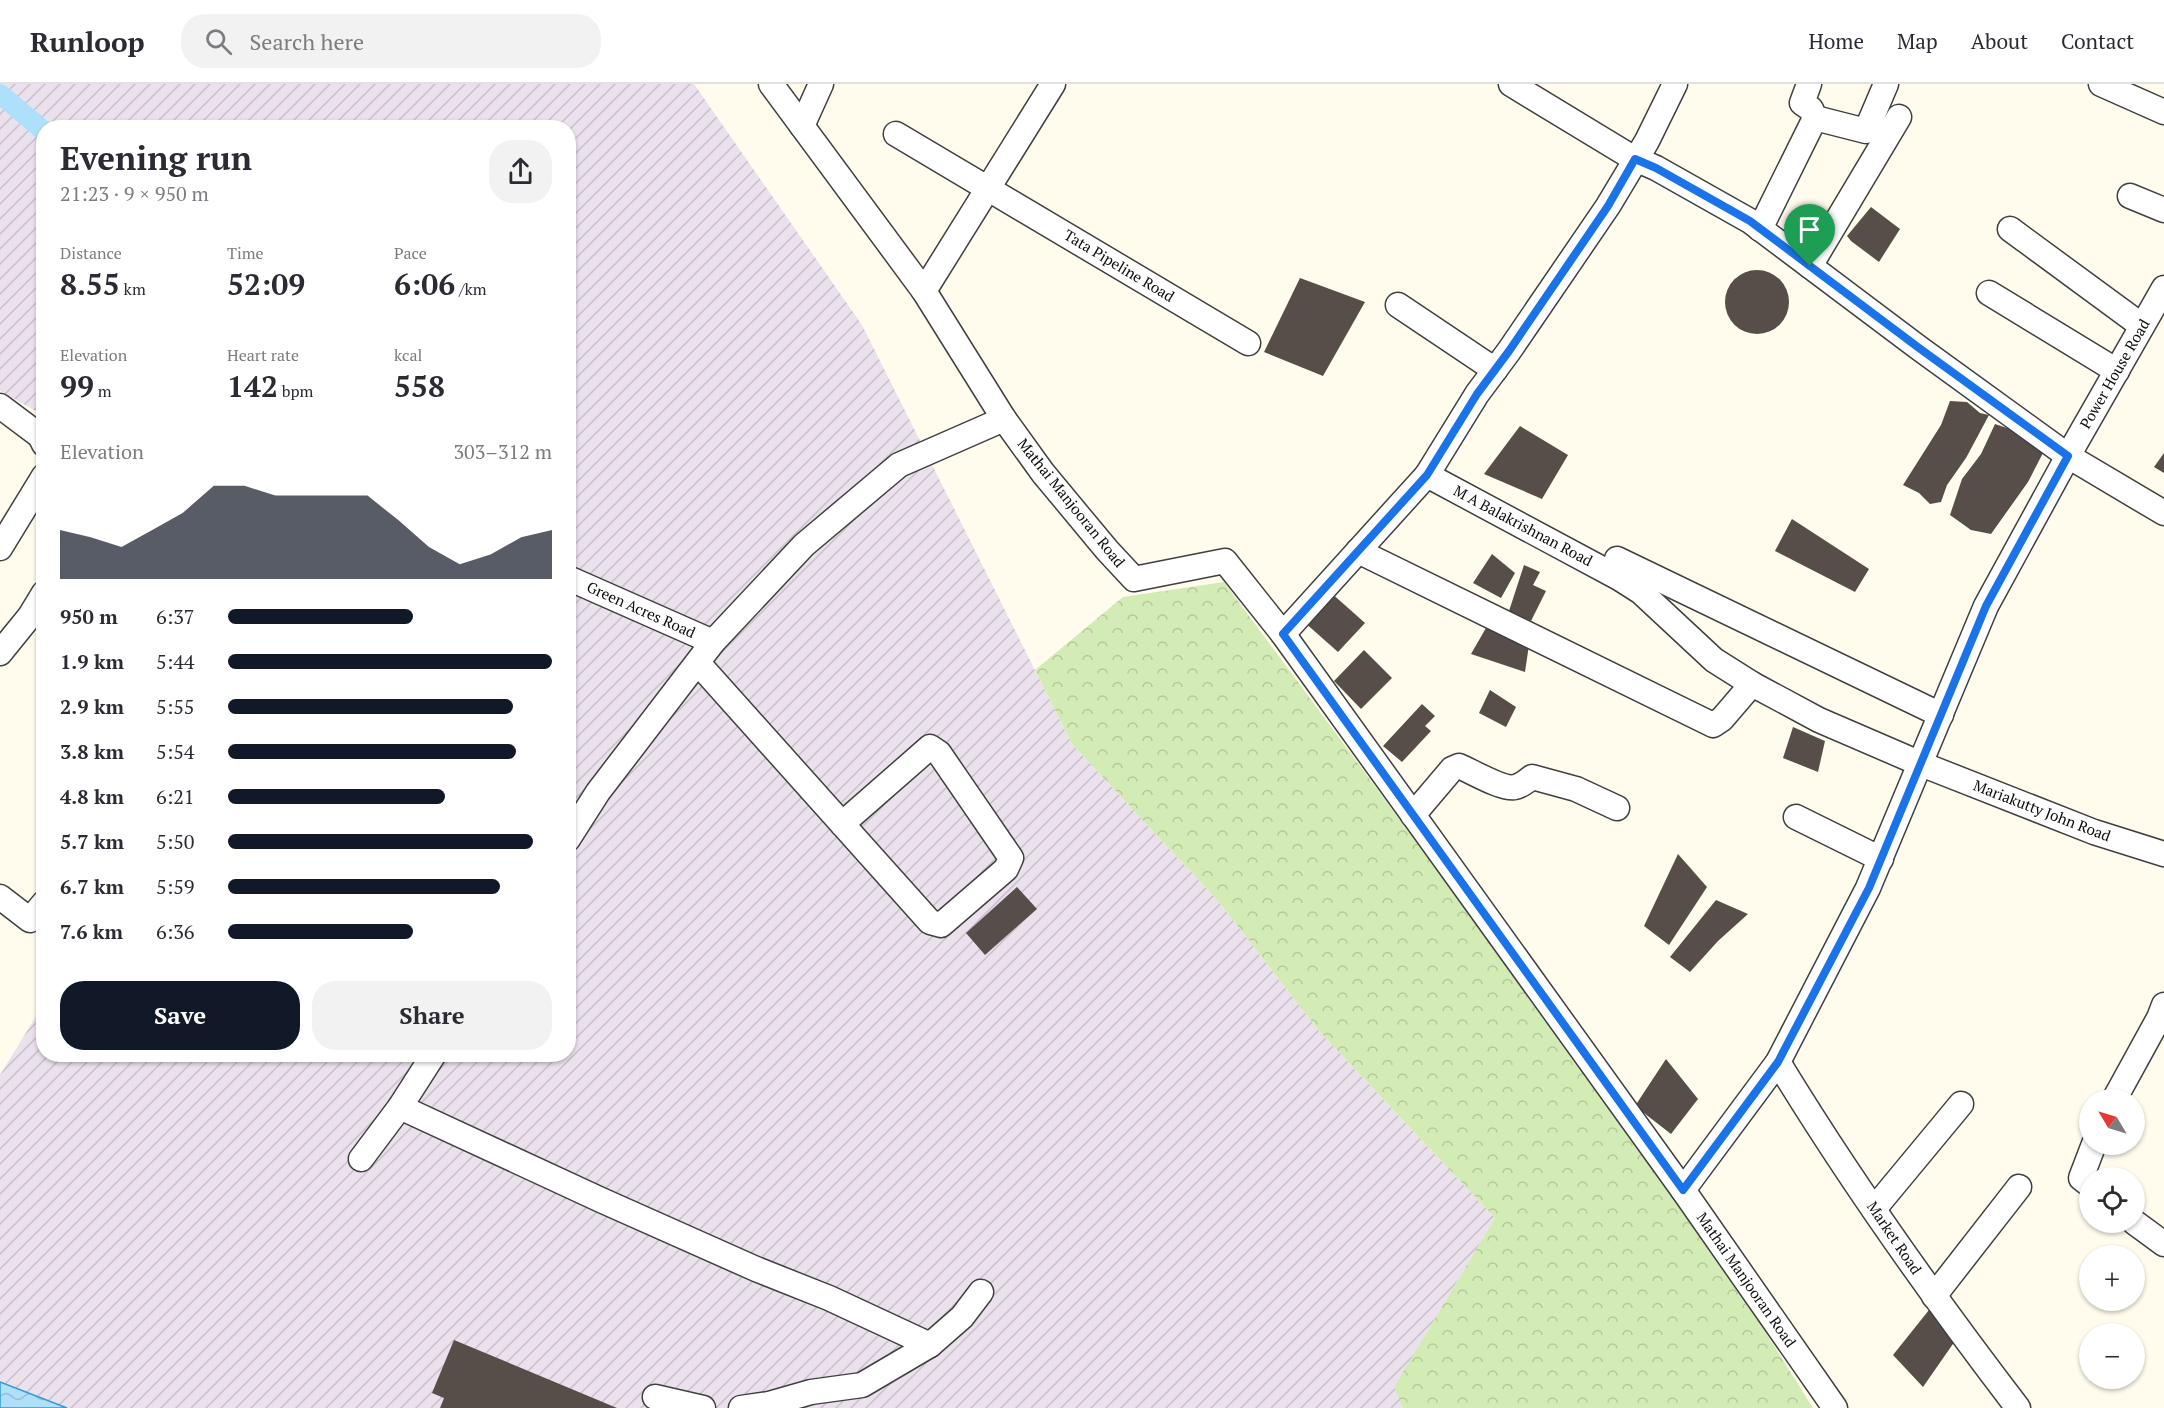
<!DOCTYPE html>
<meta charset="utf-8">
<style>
:root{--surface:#fff;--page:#f2f2f3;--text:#2b2b33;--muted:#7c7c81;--line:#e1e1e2;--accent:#111827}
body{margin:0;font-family:"PT Serif",serif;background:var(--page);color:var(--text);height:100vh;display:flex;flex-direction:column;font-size:22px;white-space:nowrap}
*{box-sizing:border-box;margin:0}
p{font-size:20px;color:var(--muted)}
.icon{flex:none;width:33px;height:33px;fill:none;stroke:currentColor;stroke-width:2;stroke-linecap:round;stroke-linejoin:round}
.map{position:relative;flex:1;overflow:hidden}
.sheet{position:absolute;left:36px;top:36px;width:540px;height:942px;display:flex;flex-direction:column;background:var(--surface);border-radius:24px;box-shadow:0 2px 4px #0004}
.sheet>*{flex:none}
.needle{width:39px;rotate:308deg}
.controls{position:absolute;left:2079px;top:1005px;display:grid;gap:12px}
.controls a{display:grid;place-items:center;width:66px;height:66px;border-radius:50%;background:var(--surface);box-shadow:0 2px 4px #0004;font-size:30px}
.pin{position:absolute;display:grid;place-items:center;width:51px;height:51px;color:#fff;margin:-62px -26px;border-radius:50% 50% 50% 0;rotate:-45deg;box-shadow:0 0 6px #0007}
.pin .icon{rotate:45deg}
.round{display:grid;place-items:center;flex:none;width:63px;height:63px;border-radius:24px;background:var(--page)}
.overview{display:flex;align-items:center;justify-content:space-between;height:102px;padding:0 24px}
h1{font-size:33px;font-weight:600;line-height:45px}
.figures{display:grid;grid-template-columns:repeat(3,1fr);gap:9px;height:102px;padding:6px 24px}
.figures div{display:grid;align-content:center}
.figures b{font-size:30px;font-weight:600}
.figures small{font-size:16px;font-weight:400}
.figures p{font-size:16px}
.chart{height:168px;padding:12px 24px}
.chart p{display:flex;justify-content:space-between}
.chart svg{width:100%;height:108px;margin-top:6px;fill:var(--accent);opacity:.7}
.button{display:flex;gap:12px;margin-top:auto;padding:12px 24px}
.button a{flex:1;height:69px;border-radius:24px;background:var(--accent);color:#fff;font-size:24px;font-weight:600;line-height:69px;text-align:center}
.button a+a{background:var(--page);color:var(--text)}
ul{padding:0 24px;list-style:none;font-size:20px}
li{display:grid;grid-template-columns:96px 72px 1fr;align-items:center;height:45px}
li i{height:15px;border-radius:8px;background:var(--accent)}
header{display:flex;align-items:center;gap:36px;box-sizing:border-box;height:84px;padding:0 30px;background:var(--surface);border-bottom:2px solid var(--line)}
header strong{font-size:28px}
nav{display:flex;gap:33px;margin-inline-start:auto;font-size:21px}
.search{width:420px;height:54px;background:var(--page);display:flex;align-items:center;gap:15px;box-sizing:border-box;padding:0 21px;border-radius:24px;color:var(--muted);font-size:22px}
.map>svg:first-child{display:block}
.industrial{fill:url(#industrial-furrows)}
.park{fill:url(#park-crowns)}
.water{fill:url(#water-waves);stroke:#3199d5;stroke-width:1.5}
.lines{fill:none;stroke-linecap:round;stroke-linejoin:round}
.canal{stroke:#afe0fa;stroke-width:20}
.building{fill:#574e49}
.minor-casing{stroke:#404040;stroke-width:27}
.minor{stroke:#fff;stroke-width:24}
.route-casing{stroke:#fff;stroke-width:12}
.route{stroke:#1a73e8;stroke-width:8}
.labels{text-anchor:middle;stroke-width:6;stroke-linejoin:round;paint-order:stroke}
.street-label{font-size:15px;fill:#0d0d0d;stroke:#fff}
</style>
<header>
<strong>Runloop</strong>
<div class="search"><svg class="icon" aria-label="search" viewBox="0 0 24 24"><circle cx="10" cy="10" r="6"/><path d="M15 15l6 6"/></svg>Search here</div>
<nav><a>Home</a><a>Map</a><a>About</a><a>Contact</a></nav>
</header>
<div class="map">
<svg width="2164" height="1324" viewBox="0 0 2164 1324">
<defs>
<pattern id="industrial-furrows" width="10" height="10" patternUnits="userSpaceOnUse" patternTransform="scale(1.5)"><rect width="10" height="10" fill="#ebe1ed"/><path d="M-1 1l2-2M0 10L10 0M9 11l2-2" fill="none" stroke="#c8c0ca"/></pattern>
<pattern id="park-crowns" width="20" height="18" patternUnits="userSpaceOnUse" patternTransform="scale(1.5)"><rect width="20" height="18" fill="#d3ecb5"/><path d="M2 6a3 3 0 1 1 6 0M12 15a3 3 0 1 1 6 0" fill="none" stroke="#b4c99a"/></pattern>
<pattern id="water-waves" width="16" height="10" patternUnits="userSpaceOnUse" patternTransform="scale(1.5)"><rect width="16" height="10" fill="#afe0fa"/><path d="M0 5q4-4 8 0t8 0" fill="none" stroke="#95bfd5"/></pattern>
</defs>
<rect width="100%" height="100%" fill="#fffbed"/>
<!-- industrial -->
<polygon class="industrial" points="0,0 694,0 862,241 1072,660 1219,818 1320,948 1495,1134 1395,1302 1403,1324 67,1324 0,1298 0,991 43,921 44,970 568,970 568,44 44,44 43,331 0,307"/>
<!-- park -->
<polygon class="park" points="1224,498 1542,928 1726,1185 1813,1324 1403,1324 1394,1303 1495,1134 1320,948 1219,818 1072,660 1035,586 1123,513"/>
<!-- water -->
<polygon class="water" points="0,1298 67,1324 0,1324"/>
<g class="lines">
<!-- canal -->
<polyline class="canal" points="0,10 44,47"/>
</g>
<!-- building -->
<g class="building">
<polygon points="1871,123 1900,145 1879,178 1851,157 1847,152"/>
<circle cx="1757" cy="218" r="32"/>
<polygon points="1300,194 1365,218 1323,292 1264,268"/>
<polygon points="1950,317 1967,318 1980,329 1989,331 1966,374 1947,401 1941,418 1930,420 1919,409 1903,401 1941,341"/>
<polygon points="1995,340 2022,349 2044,367 2028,398 1991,450 1971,446 1950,431 1962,395 1981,370"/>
<polygon points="1520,342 1568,371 1542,415 1484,390"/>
<polygon points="2164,369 2164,389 2154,383"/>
<polygon points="1792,435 1869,485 1855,508 1775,467"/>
<polygon points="1492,470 1515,489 1501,514 1473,499"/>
<polygon points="1524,481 1540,488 1533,501 1546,507 1531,537 1509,527"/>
<polygon points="1329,507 1365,539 1338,568 1303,537"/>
<polygon points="1490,537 1530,554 1525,588 1471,570"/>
<polygon points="1364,566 1392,594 1361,625 1334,597"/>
<polygon points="1490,606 1516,623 1506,643 1479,629"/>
<polygon points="1422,620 1435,632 1425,642 1431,647 1402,678 1383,662"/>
<polygon points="1793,643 1825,657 1818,688 1783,674"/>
<polygon points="1678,770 1707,803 1669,861 1644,842"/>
<polygon points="1017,803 1037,825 985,871 966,849"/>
<polygon points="1716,816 1748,830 1718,857 1690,888 1670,873"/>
<polygon points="1666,975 1698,1015 1671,1050 1635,1022"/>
<polygon points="1929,1226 1955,1257 1923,1303 1893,1271"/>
<polygon points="454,1256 617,1324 440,1324 444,1314 432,1309"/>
</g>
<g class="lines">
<!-- minor casing -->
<g class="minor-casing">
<g id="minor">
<polyline points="771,0 924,207 1004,335 1043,389 1107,466 1134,495 1225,477 1283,550 1683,1106 1835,1324"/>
<polyline points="1511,0 1633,74 1656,84 1750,137 1919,264 2068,372 2164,429"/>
<polyline points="1809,0 1802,19 1811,25 1815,34 1866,47 1886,0"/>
<polyline points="2101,0 2164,28"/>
<polyline points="802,42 821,0"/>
<polyline points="896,50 1248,259"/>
<polyline points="2130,112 2164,126"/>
<polyline points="1760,145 1815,34"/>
<polyline points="2010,145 2142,242"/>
<polyline points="1810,182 1899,33"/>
<polyline points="924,207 1053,0"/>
<polyline points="1989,209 2117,287"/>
<polyline points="1398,221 1495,286"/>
<polyline points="0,322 40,352 44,360"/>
<polyline points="1427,391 1619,494 1641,508 1714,576 1752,600 1819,636 1921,680 2094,748 2164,770"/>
<polyline points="0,464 44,392"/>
<polyline points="1358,467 1713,641 1722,635 1752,600"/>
<polyline points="1617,475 1941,631"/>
<polyline points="568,494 713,558"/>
<polyline points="1283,550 1427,391 1477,310 1509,267 1608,122 1647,57 1675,0"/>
<polyline points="0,569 30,532 44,509"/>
<polyline points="698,579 930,838 941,841 1006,785 1011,774 939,669 930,663 842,740"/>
<path d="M1413,731L1452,685L1459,682C1471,687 1503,706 1515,703C1521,702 1527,697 1532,693L1576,705L1617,724"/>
<polyline points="1796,733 1881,775"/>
<polyline points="568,755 598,708 713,558 804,461 899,381 1004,335"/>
<polyline points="0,813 30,836 44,819"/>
<path d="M1778,978C1851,1098 1933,1213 2018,1324"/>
<polyline points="2114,1016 2159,934 2164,921"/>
<polyline points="400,1023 601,1116 756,1185 829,1214 930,1261 962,1233 981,1208"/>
<polyline points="361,1075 400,1023 434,970"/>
<polyline points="2090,1101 2081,1094 2094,1060"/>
<polyline points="1683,1106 1778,978 1868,804 1986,522 2068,372 2164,204"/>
<polyline points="1874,1125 1961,1020"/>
<polyline points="2134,1138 2164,1160"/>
<polyline points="1934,1212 2019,1103"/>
<polyline points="655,1313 703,1324"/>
<polyline points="741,1324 769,1320 811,1308 862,1301 930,1261"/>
</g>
</g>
<!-- minor -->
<use href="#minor" class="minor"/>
</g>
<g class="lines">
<!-- route casing -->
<g class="route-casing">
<polygon id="route" points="1635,75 1656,84 1750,137 1919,264 2068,372 1986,522 1869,804 1778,978 1683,1106 1283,550 1427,391 1477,310 1509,267 1608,122"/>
</g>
<!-- route -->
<use href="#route" class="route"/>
</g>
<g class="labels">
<!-- street labels -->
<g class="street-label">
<text transform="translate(1119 182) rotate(31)" y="5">Tata Pipeline Road</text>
<text transform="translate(2115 290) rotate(-60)" y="5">Power House Road</text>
<text transform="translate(1071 419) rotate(51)" y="5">Mathai Manjooran Road</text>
<text transform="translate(1523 442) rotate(28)" y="5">M A Balakrishnan Road</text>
<text transform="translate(641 526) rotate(24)" y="5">Green Acres Road</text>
<text transform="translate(2042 727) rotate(21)" y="5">Mariakutty John Road</text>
<text transform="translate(1894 1154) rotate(56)" y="5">Market Road</text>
<text transform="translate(1746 1196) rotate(55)" y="5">Mathai Manjooran Road</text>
</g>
</g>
</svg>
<div class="controls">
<a><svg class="needle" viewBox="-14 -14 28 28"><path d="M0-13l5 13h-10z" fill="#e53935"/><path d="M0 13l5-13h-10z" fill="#7c7c81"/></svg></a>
<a><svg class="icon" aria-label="locate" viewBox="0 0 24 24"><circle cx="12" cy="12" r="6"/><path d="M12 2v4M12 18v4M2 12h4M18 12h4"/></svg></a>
<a>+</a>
<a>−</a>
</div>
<div class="pin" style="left:1810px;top:182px;background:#1e9e55"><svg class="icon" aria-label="arrive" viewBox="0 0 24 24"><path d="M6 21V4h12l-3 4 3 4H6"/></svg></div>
<section class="sheet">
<div class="overview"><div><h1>Evening run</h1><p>21:23 · 9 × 950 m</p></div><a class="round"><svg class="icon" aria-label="share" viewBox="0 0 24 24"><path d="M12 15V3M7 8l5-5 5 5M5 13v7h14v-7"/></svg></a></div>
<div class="figures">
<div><p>Distance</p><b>8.55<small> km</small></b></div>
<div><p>Time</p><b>52:09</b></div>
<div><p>Pace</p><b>6:06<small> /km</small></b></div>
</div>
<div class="figures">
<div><p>Elevation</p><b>99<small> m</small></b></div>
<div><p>Heart rate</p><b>142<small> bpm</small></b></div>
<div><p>kcal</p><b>558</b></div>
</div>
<div class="chart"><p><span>Elevation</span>303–312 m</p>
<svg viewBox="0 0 160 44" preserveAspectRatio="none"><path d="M0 44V24L10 27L20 31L30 24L40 17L50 6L60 6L70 10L80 10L90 10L100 10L110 20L120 31L130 38L140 34L150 27L160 24V44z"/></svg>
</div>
<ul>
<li><b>950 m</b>6:37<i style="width:57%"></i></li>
<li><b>1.9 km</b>5:44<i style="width:100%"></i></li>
<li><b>2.9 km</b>5:55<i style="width:88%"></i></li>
<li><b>3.8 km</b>5:54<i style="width:89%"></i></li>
<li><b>4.8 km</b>6:21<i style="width:67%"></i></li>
<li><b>5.7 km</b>5:50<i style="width:94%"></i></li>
<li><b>6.7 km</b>5:59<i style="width:84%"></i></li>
<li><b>7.6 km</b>6:36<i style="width:57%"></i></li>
</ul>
<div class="button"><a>Save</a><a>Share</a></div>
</section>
</div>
